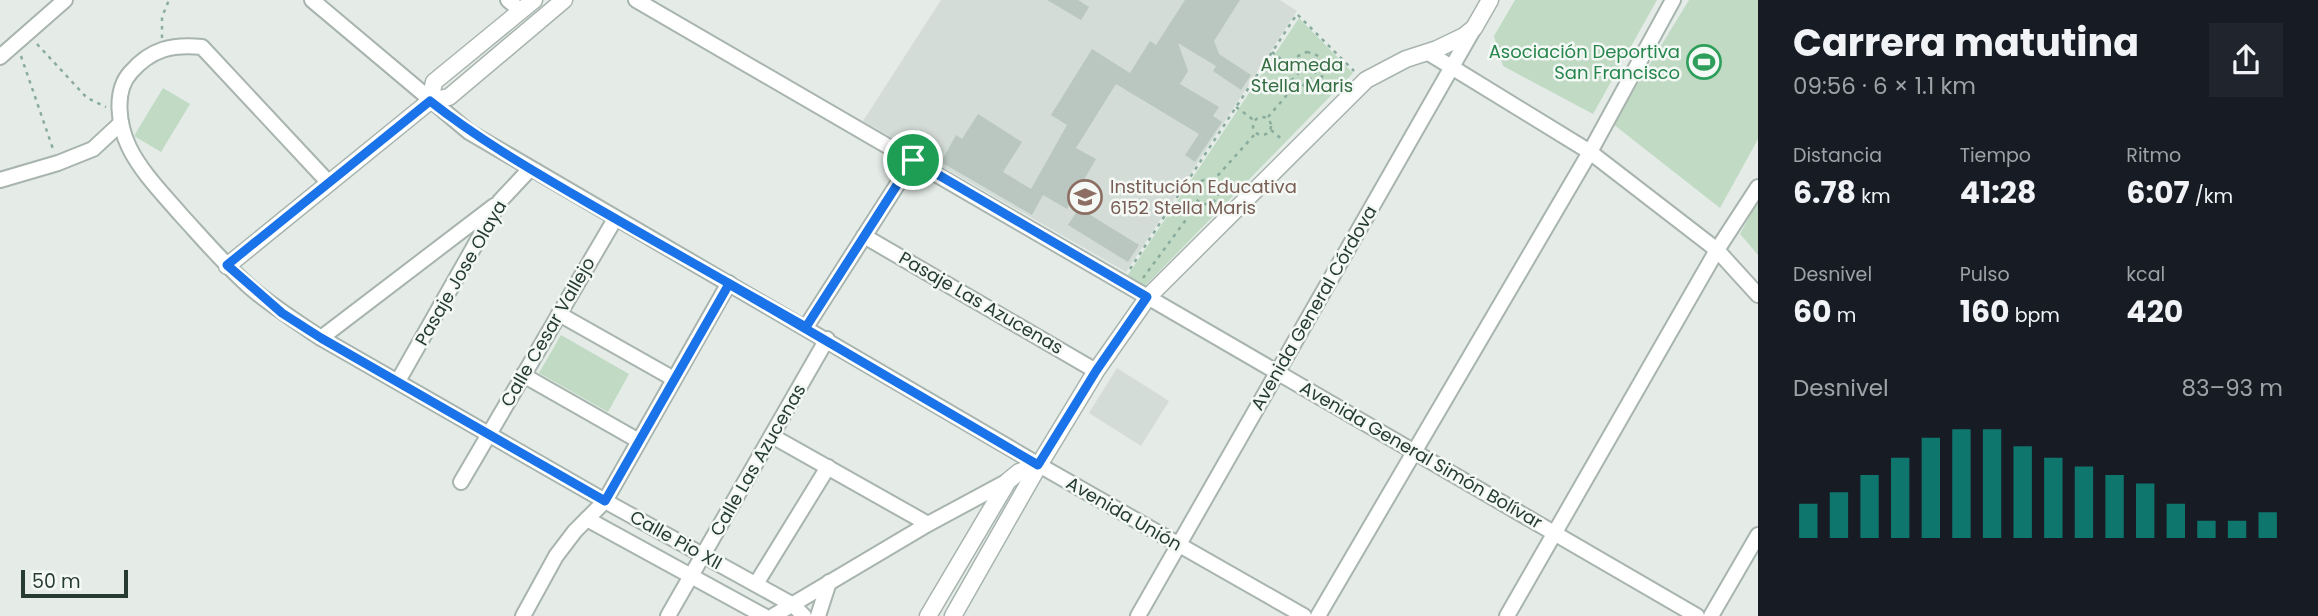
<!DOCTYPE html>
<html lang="es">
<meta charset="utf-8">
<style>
:root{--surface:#171b24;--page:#20242c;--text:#f1f3f6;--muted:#9ea1a6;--accent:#0f766e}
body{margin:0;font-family:Poppins,sans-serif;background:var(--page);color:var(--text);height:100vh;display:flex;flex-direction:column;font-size:26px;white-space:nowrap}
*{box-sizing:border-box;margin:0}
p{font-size:23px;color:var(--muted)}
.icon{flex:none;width:38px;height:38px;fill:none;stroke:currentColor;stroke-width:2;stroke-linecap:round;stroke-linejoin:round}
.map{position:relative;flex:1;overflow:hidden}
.drawer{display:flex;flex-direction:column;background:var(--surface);width:560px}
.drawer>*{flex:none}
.scale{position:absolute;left:21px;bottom:18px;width:107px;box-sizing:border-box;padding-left:7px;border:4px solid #263c33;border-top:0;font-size:19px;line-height:24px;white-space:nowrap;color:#263c33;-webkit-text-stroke:5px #f5f9f6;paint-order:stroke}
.pin{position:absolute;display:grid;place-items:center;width:60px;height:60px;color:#fff;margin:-30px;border:4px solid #fff;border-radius:50%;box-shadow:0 2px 7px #0007}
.round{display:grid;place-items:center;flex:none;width:74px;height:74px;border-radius:0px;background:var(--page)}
.summary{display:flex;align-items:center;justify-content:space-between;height:119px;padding:0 35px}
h1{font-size:38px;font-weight:700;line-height:52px}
.metrics{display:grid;grid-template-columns:repeat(3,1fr);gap:10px;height:119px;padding:7px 35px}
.metrics div{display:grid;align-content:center}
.metrics b{font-size:30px;font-weight:700}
.metrics small{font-size:19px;font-weight:400}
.metrics p{font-size:19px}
.chart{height:196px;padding:14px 35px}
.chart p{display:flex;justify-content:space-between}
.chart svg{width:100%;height:126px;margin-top:7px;stroke:var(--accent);stroke-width:6}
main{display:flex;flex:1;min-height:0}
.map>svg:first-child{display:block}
.built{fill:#d3dcd6}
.green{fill:#c0dac4}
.building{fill:#bac7c0}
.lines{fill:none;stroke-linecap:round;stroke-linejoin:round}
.minor-casing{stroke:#a8b4ae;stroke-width:18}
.tertiary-casing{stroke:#a8b4ae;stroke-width:19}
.path{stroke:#89ac9c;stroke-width:2.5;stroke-dasharray:3.5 5;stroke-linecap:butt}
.minor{stroke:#fff;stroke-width:14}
.tertiary{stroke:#fff;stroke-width:16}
.route-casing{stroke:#fff;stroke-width:14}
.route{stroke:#1a73e8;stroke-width:9}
.labels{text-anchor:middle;stroke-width:5;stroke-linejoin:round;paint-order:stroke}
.leisure-label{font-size:18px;fill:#27864d;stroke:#f5f9f6;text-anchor:end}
.park-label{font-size:18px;fill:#356e43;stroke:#f5f9f6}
.education-label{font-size:18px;fill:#785e54;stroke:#f5f9f6;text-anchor:start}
.street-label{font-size:18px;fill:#263c33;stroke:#f5f9f6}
</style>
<main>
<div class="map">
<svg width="1758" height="616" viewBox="0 0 1758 616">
<rect width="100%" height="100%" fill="#e5ece8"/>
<!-- built -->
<g class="built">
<polygon points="941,0 1280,0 1297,11 1126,272 863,121"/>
<polygon points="1117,368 1169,401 1141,446 1089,413"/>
</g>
<!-- green -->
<g class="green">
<polygon points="1515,0 1657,0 1593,114 1503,66 1494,36"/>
<polygon points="1689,0 1758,0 1758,139 1720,208 1613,124"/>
<polygon points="1299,18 1353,73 1144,287 1128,275"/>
<polygon points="163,88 190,104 161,152 134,136"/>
<polygon points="1758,200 1758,255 1740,234"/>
<polygon points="561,335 629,374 608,412 539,373"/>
</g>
<!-- building -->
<g class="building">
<polygon points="1047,0 1078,0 1089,7 1081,20"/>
<polygon points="1185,0 1240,0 1214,41 1219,54 1251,75 1241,90 1213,71 1216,66 1178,43 1188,71 1180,84 1219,107 1213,116 1222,122 1195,162 1185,155 1199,134 1116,84 1076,148 1096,159 1067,209 1043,195 1032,215 941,162 956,135 962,139 978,114 1022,142 1003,172 1031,189 1067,125 1051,115 1092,49 1130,73 1150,41 1156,45"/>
<polygon points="1079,208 1139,245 1128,262 1068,225"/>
</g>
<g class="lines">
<!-- minor casing -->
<g class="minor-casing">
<g id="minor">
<polyline points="312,0 469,132 1039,465 1304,616"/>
<polyline points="508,0 521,11"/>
<polyline points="636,0 1697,616"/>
<polyline points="1427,52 1590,152 1717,250 1758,295"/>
<polyline points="0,57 65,0"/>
<polyline points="0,180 58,163 93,149 121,123"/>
<path d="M329,183L202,47C172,44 151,49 131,72C113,91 119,126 129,147C141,172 163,194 181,215C204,240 226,266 251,288C273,307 297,322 321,338L605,501L793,605L804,616"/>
<polyline points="864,236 1096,371"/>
<polyline points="559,314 674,379"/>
<polyline points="806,327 913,160"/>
<polyline points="321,338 494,206"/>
<polyline points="523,375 639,441"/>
<polyline points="398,381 500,201 530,169"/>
<polyline points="772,436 928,524"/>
<polyline points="461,482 615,219"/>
<polyline points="587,519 764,616"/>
<polyline points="756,584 828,467"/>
<polyline points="523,616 556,556 575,531 605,501 729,283"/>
<polyline points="668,616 827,339"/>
<polyline points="773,616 928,524 1008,481"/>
<polyline points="818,616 829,582"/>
<polyline points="1138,616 1473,30"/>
<polyline points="1318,616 1590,152 1673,0"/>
<polyline points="1507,616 1717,250 1758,187"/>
<polyline points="1711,616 1758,535"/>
</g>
</g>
<!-- tertiary casing -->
<g class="tertiary-casing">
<g id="tertiary">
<polyline points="534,0 434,82 430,101 449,97 564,0"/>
<polyline points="227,266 430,101"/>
<polyline points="928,616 1008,481 1019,472 1039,465"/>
<polyline points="953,616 1039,465 1096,371 1148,297 1366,80 1406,59 1437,49 1464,36 1474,28 1490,0"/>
</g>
</g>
<!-- path -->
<g class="path">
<polyline points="162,38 162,17 169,0"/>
<polyline points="37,44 87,98 106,107"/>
<polyline points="1272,52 1298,73"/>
<polygon points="1307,52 1315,54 1322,59 1325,68 1322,77 1316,72 1298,91 1289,83 1307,64 1298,56"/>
<polyline points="21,56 53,149"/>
<polyline points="1309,80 1328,97"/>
<polyline points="1236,107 1255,121"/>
<circle cx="1262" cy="126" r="9"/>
<polyline points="1268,117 1293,88"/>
<polyline points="1271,130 1284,141"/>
<circle cx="1206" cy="192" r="12"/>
<polyline points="1212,182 1256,133"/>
<polyline points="1219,192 1233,190"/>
<polyline points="1130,269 1297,14 1354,71"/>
<polyline points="1143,278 1199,202"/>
</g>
<!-- minor -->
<use href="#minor" class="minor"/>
<!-- tertiary -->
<use href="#tertiary" class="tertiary"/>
</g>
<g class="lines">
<!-- route casing -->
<g class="route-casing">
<path id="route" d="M913,160L806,327C732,285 657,243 583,200C530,169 478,139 430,101L227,265L282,313L321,338L605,501L729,284L1038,465L1096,371L1147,297L913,160"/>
</g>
<!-- route -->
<use href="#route" class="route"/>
</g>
<!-- icons -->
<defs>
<g id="stadium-ring" transform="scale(1.75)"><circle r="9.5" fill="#f5f9f6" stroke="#2e9e5b" stroke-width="1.5"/><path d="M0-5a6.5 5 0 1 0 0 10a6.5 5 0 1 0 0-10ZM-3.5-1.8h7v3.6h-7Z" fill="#2e9e5b"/></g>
<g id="school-ring" transform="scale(1.75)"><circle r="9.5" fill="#f5f9f6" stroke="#8d6e63" stroke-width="1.5"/><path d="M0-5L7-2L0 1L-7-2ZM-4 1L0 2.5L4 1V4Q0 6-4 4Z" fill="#8d6e63"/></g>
</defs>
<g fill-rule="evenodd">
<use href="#stadium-ring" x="1704" y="62"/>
<use href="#school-ring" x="1085" y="197"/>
</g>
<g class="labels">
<!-- leisure labels -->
<g class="leisure-label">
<text x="1680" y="58">Asociación Deportiva<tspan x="1680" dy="21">San Francisco</tspan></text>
</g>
<!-- park labels -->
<g class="park-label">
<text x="1302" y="71">Alameda<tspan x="1302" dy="21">Stella Maris</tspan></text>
</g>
<!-- education labels -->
<g class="education-label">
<text x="1110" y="193">Institución Educativa<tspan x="1110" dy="21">6152 Stella Maris</tspan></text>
</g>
<!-- street labels -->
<g class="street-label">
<text transform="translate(461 273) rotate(-60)" y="6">Pasaje Jose Olaya</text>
<text transform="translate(981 303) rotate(30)" y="6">Pasaje Las Azucenas</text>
<text transform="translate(1314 308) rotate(-60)" y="6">Avenida General Córdova</text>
<text transform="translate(548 332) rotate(-60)" y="6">Calle Cesar Vallejo</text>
<text transform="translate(1421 455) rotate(30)" y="6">Avenida General Simón Bolívar</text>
<text transform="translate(758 460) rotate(-60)" y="6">Calle Las Azucenas</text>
<text transform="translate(1124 514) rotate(30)" y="6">Avenida Unión</text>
<text transform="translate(676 540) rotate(29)" y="6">Calle Pio XII</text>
</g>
</g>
</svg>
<div class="scale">50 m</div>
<div class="pin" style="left:913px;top:160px;background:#1e9e55"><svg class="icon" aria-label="arrive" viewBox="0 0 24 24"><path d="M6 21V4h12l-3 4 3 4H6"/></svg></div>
</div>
<section class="drawer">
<div class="summary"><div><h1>Carrera matutina</h1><p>09:56 · 6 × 1.1 km</p></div><a class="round"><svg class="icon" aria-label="share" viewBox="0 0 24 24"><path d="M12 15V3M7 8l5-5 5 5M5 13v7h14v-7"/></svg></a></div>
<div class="metrics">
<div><p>Distancia</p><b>6.78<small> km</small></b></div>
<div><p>Tiempo</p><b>41:28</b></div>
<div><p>Ritmo</p><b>6:07<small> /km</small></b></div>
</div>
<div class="metrics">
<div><p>Desnivel</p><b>60<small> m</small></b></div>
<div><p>Pulso</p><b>160<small> bpm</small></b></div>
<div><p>kcal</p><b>420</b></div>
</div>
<div class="chart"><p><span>Desnivel</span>83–93 m</p>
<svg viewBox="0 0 160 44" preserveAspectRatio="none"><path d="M5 44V32M15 44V28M25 44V22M35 44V16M45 44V9M55 44V6M65 44V6M75 44V12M85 44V16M95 44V19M105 44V22M115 44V25M125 44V32M135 44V38M145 44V38M155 44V35"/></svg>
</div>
</section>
</main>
